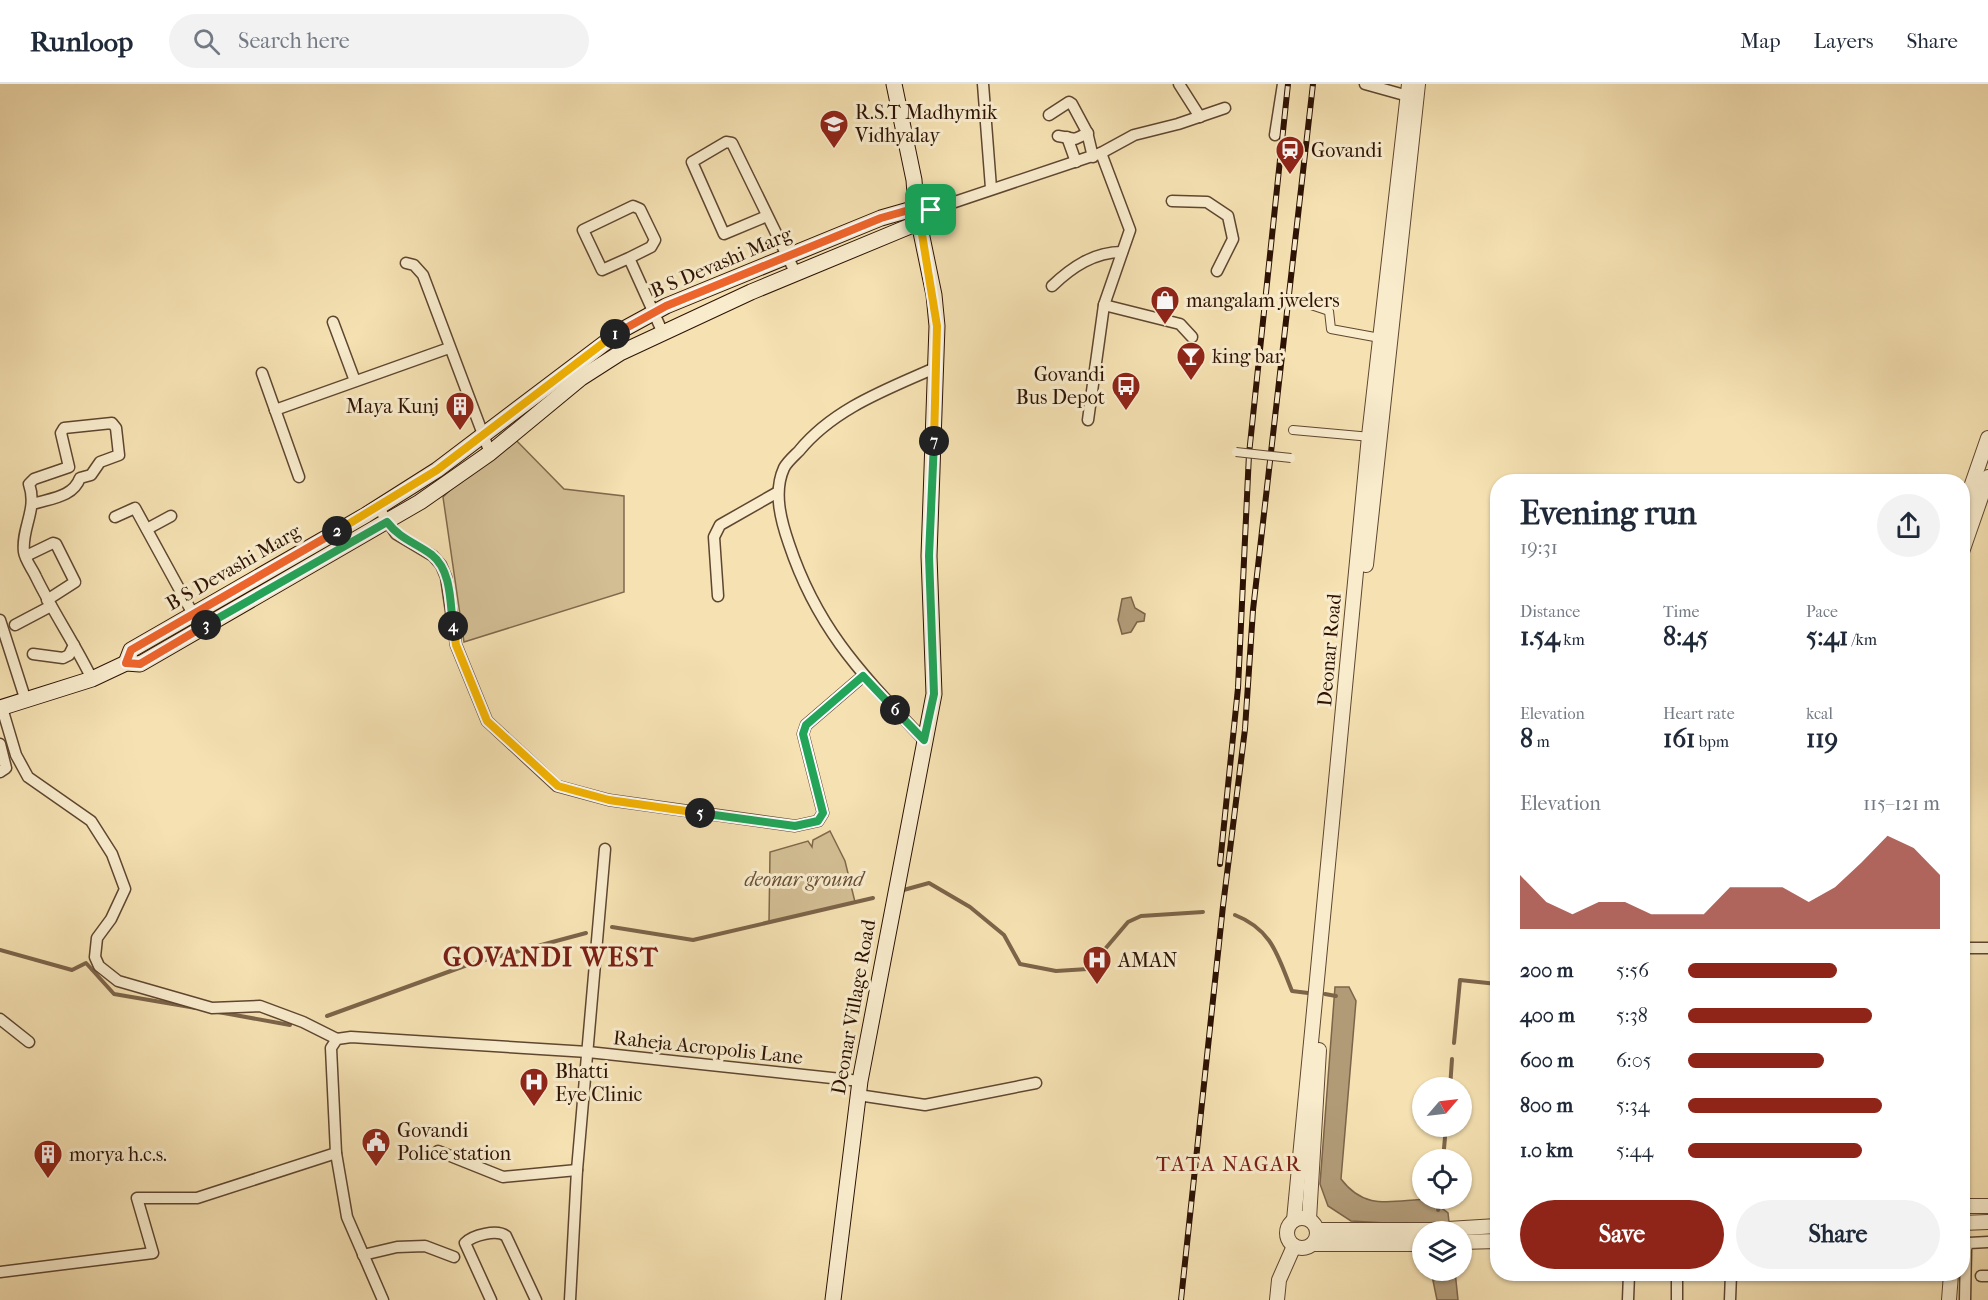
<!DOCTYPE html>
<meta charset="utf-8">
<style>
:root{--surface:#fff;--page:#f2f2f3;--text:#1f2937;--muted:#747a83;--line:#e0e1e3;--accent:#8f2418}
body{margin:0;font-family:"IM FELL French Canon",serif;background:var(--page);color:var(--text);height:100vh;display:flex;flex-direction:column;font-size:22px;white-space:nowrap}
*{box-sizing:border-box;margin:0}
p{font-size:20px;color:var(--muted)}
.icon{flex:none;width:33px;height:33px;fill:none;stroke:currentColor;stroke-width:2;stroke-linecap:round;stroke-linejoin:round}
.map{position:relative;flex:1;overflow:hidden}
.drawer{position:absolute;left:1490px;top:390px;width:480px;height:807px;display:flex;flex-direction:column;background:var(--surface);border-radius:24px;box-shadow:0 2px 4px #0004}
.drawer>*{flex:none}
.needle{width:39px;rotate:62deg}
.buttons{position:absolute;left:1412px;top:993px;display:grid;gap:12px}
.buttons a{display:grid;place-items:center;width:60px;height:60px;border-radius:50%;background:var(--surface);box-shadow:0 2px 4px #0004;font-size:30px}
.pin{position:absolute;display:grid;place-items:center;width:51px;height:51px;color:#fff;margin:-26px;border-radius:12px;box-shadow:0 3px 9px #0006}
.km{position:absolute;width:30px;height:30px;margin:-15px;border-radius:50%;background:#222;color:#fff;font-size:16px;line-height:30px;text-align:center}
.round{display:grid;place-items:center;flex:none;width:63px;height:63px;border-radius:32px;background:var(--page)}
.headline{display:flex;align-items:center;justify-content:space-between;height:102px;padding:0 30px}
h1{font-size:33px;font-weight:700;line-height:45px}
.figures{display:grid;grid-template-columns:repeat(3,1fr);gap:9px;height:102px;padding:6px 30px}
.figures div{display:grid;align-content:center}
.figures b{font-size:26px;font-weight:700}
.figures small{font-size:16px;font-weight:400}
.figures p{font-size:16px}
.chart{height:168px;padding:12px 30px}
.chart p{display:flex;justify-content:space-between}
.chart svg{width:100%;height:108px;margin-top:6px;fill:var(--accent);opacity:.7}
.cta{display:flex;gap:12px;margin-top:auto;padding:12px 30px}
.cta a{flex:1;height:69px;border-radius:36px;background:var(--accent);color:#fff;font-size:24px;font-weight:700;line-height:69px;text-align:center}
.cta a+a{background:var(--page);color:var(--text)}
ul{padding:0 30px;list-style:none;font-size:20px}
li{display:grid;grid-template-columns:96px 72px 1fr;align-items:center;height:45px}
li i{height:15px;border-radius:8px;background:var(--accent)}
header{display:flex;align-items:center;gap:36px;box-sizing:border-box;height:84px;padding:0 30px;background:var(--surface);border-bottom:2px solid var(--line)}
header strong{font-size:28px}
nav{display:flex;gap:33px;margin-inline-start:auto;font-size:21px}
.search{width:420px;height:54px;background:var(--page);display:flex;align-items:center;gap:15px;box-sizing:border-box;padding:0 21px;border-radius:33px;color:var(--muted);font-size:22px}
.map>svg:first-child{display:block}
.green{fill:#d3be94;stroke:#80684c;stroke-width:1.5}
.water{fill:#b19b77;stroke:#7c6449;stroke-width:1.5}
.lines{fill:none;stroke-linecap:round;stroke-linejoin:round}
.stream{stroke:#7c6449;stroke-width:4}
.pedestrian-casing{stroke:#5f4630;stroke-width:10}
.minor-casing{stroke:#5f4630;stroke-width:13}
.tertiary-casing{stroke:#5f4630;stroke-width:16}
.secondary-casing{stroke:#2d1204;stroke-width:17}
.pedestrian{stroke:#f8eccd;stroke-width:8}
.minor{stroke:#f8eccd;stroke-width:10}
.tertiary{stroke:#f8eccd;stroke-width:14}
.secondary{stroke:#f8eccd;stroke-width:15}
.rail-casing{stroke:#2d1204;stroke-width:6}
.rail{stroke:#f8eccd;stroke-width:4;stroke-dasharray:11;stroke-linecap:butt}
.pedestrian-bridge-casing{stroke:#5f4630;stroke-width:10;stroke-linecap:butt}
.pedestrian-bridge{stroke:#f8eccd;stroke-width:8}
.split-1-casing{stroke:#fff;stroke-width:12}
.split-2-casing{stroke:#fff;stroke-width:12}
.split-3-casing{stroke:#fff;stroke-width:12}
.split-4-casing{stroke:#fff;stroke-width:12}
.split-5-casing{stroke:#fff;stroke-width:12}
.split-6-casing{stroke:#fff;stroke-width:12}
.split-7-casing{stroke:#fff;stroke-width:12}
.split-8-casing{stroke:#fff;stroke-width:12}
.split-1{stroke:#f0652b;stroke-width:8}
.split-2{stroke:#f5b400;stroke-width:8}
.split-3{stroke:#f0652b;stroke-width:8}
.split-4{stroke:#22a559;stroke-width:8}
.split-5{stroke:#f5b400;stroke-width:8}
.split-6{stroke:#22a559;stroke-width:8}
.split-7{stroke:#22a559;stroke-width:8}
.split-8{stroke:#f5b400;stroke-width:8}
.labels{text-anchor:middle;stroke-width:6;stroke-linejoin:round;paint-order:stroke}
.poi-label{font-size:20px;fill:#2d1204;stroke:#f8eccd;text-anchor:start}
.street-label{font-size:20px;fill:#2d1204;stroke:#f8eccd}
.park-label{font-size:20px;font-style:italic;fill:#674e36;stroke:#f8eccd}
.neighbourhood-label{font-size:21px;letter-spacing:1.5px;fill:#7a1f14;stroke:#f8eccd}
.district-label{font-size:26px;font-weight:bold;letter-spacing:1.5px;fill:#7a1f14;stroke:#f8eccd}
</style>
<header>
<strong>Runloop</strong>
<div class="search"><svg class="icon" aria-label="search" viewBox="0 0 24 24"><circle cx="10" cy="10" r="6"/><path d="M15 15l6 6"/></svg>Search here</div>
<nav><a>Map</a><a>Layers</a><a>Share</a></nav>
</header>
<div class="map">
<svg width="1988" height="1216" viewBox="0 0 1988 1216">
<rect width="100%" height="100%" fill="#f5e1b2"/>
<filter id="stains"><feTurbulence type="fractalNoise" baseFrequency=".00333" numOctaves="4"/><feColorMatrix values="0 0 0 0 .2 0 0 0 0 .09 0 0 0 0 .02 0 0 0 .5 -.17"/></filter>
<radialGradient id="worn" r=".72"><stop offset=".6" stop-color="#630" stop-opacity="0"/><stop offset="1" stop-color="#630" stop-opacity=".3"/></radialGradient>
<!-- green -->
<g class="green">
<polygon points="509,349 564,405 624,412 624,508 464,558 443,413"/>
<polygon points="830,747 845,777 855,818 769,838 770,768 808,757 812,763 813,756"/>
</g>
<!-- water -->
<g class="water">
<polygon points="1131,513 1135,524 1145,530 1144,537 1137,538 1131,548 1122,550 1118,536 1122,515"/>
<path d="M1335,903H1349L1356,917L1341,1095C1366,1128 1392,1116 1430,1115L1448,1129L1450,1147L1421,1141L1351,1137L1328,1122L1320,1100Z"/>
<polygon points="1431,1187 1455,1187 1458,1216 1437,1216"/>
</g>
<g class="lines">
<!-- stream -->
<g class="stream">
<polyline points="900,807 929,799 970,823 1004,851 1020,880 1056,887 1088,885 1128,838 1141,832 1203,828"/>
<path d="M1235,831C1273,846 1278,873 1292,907L1308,909"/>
<polyline points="612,843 693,856 873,814"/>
<polyline points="0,866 72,886 86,879 114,910 196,924"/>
<polyline points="1325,910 1336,912"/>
<polyline points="218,928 290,941"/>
<polyline points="327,932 470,880 586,849"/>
<polyline points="1454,959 1460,896 1497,900"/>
<polyline points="1450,1004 1452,975"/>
<polyline points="1443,1076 1446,1042"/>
<polyline points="1438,1126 1439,1114"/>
</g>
<!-- pedestrian casing -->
<g class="pedestrian-casing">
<g id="pedestrian">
<polyline points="1305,219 1329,227 1331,245 1380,254"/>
<polyline points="1293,346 1371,353"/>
</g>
</g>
<!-- minor casing -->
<g class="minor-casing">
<g id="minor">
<polyline points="983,0 991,104"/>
<polyline points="1179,0 1200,33"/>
<polyline points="1365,0 1408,12"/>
<polyline points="1049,31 1069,18 1072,20 1087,48 1093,73"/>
<polyline points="1275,51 1283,0"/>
<polyline points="1058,52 1075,55 1088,49"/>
<polyline points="1067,53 1076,78"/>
<polyline points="1101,69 1134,51 1178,40 1225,24"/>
<polyline points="1172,117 1207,118 1228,132 1233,155 1217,187"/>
<polyline points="931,126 1101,69 1130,146 1104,221 1088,336"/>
<polyline points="767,132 724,150 692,78 726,58 732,59 796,190"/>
<polyline points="629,174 602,186 583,146 633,122 640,125 655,156 651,163 629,174 662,247"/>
<polyline points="406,179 414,181 423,191 490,369"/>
<path d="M1052,202C1072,183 1094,168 1122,168"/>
<polyline points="1104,221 1180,240 1192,253"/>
<polyline points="333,238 355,297"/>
<polyline points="262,289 299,393"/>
<polyline points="275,326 449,264"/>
<path d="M33,420C52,414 73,413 80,394L91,391L100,378L119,371L116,344L112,339L64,344L61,349L69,383L34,395L29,400C38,426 21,444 24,468C25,476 33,486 36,493C53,528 75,560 92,595"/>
<polyline points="378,423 396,450 433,472 441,481 446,493 456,561 487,637 557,702 609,716 795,742 818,737 823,729 803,650 806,641 863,592"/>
<polyline points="115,433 135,424 193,530"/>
<polyline points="147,445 171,432"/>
<polyline points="26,472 53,459 56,460 75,498 47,516"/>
<polyline points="718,512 714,453 720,441 778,408"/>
<polyline points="0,536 26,617"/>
<polyline points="15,541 51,522"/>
<polyline points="33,570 63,574 69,571 74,561"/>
<polyline points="2,624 16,671 28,693 91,737 112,770 125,805 111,835 97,854 95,873 99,882 118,897 212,924 260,922 303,938 337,955"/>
<path d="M924,656C863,591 818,547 789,460C781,437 773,408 784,384C787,378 794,372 799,367C834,324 888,305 937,283"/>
<polyline points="0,660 6,684 0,688"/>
<polyline points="1962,864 1988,864"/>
<polyline points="0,935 29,958"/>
<polyline points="858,1011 925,1021 1036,999"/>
<polyline points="438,1067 503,1093 577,1086"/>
<polyline points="336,1069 347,1133 383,1216"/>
<polyline points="363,1171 397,1163 425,1162 454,1173"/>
<polyline points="0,1188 153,1169 137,1114 197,1114 336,1069 331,964 337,955 351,953 588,968 860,997"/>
<polyline points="1981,1192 1988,1192"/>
<path d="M491,1216L465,1159C473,1151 497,1145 506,1152L536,1216"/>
<polyline points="570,1216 577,1086 605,765"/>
<polyline points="1628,1216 1629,1190"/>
<polyline points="1677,1216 1677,1190"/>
<polyline points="1730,1216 1731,1190"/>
<polyline points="1965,1216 1966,1164 1969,1159 1988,1158"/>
</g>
</g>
<!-- tertiary casing -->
<g class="tertiary-casing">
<g id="tertiary">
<polyline points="1962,429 1988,354"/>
<polyline points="1962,468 1988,393"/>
<polyline points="1366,481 1418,0"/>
<polyline points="1962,1122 1988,1122"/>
<circle cx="1302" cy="1149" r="15"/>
<polyline points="1309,1135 1319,966"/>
<polyline points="1294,1136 1369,352 1409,0"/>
<polyline points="1962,1139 1988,1138"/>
<polyline points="1318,1146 1431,1146 1497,1142"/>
<polyline points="1461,1158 1497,1157"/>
<polyline points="1313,1160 1422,1160"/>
<polyline points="1277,1216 1279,1196 1294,1162"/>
<polyline points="1949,1216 1951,1190"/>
</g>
</g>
<!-- secondary casing -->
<g class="secondary-casing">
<g id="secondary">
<polyline points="126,579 131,566 366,431 437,386 622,246 666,222 881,134 916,124 925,125"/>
<polyline points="0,624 92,595 126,579 140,580 420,418 490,369 581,294 620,269 751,208 920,138 931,126"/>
<polyline points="833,1216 860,997 934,610 929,472 937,242 934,211 916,124 914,96 894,0"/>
</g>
</g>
<!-- pedestrian -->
<use href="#pedestrian" class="pedestrian"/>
<!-- minor -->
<use href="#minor" class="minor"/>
<!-- tertiary -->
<use href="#tertiary" class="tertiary"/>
<!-- secondary -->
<use href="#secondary" class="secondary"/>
<!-- rail casing -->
<g class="rail-casing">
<g id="rail">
<polyline points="1220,780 1238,604 1249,370 1288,0"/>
<polyline points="1181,1216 1223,822 1245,645 1253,526 1313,0"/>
</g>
</g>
<!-- rail -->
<use href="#rail" class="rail"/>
<!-- pedestrian-bridge casing -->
<g class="pedestrian-bridge-casing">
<polyline id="pedestrian-bridge" points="1236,368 1291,374"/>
</g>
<!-- pedestrian-bridge -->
<use href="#pedestrian-bridge" class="pedestrian-bridge"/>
</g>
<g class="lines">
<!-- split-1 casing -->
<g class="split-1-casing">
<polyline id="split-1" points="615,250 666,222 881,134 916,124 931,126"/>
</g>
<!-- split-2 casing -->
<g class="split-2-casing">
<polyline id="split-2" points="337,447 437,386 615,250"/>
</g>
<!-- split-3 casing -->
<g class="split-3-casing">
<polyline id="split-3" points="206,541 140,580 126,579 131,566 337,447"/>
</g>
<!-- split-4 casing -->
<g class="split-4-casing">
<path id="split-4" d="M206,541L387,438C400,455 416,459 432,471C452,487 450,520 453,542"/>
</g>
<!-- split-5 casing -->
<g class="split-5-casing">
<polyline id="split-5" points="453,542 456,561 487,637 558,702 609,716 700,729"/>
</g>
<!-- split-6 casing -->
<g class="split-6-casing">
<polyline id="split-6" points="700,729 795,742 818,737 823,729 803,650 806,641 863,592 895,626"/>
</g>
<!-- split-7 casing -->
<g class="split-7-casing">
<polyline id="split-7" points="895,626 924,656 934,610 929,472 934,357"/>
</g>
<!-- split-8 casing -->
<g class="split-8-casing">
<polyline id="split-8" points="931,126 920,138 937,242 934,357"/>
</g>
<!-- split-1 -->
<use href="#split-1" class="split-1"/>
<!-- split-2 -->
<use href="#split-2" class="split-2"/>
<!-- split-3 -->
<use href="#split-3" class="split-3"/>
<!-- split-4 -->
<use href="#split-4" class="split-4"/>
<!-- split-5 -->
<use href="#split-5" class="split-5"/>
<!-- split-6 -->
<use href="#split-6" class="split-6"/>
<!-- split-7 -->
<use href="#split-7" class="split-7"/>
<!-- split-8 -->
<use href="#split-8" class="split-8"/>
</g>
<!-- icons -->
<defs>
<g id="school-pin" transform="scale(1.5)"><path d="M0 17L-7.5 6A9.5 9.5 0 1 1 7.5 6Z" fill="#8f2418" stroke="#f8eccd"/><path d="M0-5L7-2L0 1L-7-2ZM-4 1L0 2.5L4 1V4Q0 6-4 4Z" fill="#fff"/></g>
<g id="station-pin" transform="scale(1.5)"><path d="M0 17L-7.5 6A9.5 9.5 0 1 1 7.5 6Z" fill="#8f2418" stroke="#f8eccd"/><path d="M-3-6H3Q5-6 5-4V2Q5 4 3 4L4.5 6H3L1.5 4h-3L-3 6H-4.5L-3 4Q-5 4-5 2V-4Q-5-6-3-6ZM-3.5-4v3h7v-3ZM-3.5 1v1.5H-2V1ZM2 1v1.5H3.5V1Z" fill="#fff"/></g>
<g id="shop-pin" transform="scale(1.5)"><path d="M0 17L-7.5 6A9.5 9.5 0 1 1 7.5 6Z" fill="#8f2418" stroke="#f8eccd"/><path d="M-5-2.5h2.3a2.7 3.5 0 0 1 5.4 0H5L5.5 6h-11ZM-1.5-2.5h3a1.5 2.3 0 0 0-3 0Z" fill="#fff"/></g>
<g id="bar-pin" transform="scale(1.5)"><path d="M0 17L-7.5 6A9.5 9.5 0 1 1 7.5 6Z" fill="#8f2418" stroke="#f8eccd"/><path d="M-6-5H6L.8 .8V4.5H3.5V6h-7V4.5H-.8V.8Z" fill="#fff"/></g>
<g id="bus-pin" transform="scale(1.5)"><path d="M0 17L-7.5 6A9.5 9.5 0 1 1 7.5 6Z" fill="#8f2418" stroke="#f8eccd"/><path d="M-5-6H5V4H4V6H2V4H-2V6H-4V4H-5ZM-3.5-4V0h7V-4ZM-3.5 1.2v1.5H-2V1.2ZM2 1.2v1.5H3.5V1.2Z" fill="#fff"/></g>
<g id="building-pin" transform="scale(1.5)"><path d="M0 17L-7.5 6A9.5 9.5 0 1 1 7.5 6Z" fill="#8f2418" stroke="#f8eccd"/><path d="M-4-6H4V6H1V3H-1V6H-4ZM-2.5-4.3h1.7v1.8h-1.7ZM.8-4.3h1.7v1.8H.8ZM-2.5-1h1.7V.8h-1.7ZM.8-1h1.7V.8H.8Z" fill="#fff"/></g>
<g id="hospital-pin" transform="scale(1.5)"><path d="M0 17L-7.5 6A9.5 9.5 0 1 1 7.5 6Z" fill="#8f2418" stroke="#f8eccd"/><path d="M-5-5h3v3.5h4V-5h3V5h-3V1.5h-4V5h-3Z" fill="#fff"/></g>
<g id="civic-pin" transform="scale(1.5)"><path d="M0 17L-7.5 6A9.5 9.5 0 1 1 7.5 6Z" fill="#8f2418" stroke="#f8eccd"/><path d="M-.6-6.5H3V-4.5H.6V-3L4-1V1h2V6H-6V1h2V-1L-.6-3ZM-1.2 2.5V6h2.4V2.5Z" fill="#fff"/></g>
</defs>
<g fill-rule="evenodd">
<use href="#school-pin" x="834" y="40"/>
<use href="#station-pin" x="1290" y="66"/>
<use href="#shop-pin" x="1165" y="216"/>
<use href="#bar-pin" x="1191" y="272"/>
<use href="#bus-pin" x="1126" y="302"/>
<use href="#building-pin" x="460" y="322"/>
<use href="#hospital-pin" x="1097" y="876"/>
<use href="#hospital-pin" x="534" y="998"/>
<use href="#civic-pin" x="376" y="1058"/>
<use href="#building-pin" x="48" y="1070"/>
</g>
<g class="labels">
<!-- poi labels -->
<g class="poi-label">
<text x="855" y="35">R.S.T Madhymik<tspan x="855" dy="23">Vidhyalay</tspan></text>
<text x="1311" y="73">Govandi</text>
<text x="1186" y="223">mangalam jwelers</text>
<text x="1212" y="279">king bar</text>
<text x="1105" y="297" text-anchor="end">Govandi<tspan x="1105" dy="23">Bus Depot</tspan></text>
<text x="439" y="329" text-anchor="end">Maya Kunj</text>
<text x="1118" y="883">AMAN</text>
<text x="555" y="994">Bhatti<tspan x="555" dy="23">Eye Clinic</tspan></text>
<text x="397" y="1053">Govandi<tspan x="397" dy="23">Police station</tspan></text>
<text x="69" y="1077">morya h.c.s.</text>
</g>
<!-- street labels -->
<g class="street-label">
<text transform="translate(721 178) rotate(-23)" y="7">B S Devashi Marg</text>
<text transform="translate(233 483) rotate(-30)" y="7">B S Devashi Marg</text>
<text transform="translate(1329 566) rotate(-85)" y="7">Deonar Road</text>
<text transform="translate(853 923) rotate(-80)" y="7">Deonar Village Road</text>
<text transform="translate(708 963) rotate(6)" y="7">Raheja Acropolis Lane</text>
</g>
<!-- park labels -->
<g class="park-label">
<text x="804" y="802">deonar ground</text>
</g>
<!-- neighbourhood labels -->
<g class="neighbourhood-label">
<text x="1229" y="1087">TATA NAGAR</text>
</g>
<!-- district labels -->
<g class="district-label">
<text x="551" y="882">GOVANDI WEST</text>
</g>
</g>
<rect width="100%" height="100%" filter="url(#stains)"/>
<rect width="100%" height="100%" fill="url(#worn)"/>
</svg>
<div class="buttons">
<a><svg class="needle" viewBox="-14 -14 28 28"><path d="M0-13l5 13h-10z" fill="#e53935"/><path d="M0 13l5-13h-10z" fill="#747a83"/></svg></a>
<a><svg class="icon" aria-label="locate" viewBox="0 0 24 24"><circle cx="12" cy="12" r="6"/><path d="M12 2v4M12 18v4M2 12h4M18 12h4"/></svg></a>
<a><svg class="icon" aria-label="layers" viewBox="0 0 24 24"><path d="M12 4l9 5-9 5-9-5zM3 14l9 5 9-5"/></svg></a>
</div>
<div class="pin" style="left:931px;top:126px;background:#1e9e55"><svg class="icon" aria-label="arrive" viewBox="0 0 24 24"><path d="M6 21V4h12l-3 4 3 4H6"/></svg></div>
<b class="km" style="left:615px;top:250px">1</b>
<b class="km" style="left:337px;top:447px">2</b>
<b class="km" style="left:206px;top:541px">3</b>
<b class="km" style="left:453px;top:542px">4</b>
<b class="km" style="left:700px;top:729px">5</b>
<b class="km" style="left:895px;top:626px">6</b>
<b class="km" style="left:934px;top:357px">7</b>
<section class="drawer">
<div class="headline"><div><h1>Evening run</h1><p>19:31</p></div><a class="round"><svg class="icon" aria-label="share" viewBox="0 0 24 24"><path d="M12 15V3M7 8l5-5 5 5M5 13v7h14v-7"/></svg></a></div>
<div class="figures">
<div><p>Distance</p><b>1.54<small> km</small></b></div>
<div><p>Time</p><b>8:45</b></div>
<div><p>Pace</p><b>5:41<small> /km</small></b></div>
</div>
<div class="figures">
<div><p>Elevation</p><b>8<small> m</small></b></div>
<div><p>Heart rate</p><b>161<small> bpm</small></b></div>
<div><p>kcal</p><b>119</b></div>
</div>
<div class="chart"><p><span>Elevation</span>115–121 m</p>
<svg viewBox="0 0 160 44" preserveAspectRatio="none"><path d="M0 44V22L10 33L20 38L30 33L40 33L50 38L60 38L70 38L80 27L90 27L100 27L110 33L120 27L130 17L140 6L150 11L160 22V44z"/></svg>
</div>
<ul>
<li><b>200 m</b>5:56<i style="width:59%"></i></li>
<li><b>400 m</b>5:38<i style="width:73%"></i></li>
<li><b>600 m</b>6:05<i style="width:54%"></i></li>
<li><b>800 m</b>5:34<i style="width:77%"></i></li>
<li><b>1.0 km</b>5:44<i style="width:69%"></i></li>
</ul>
<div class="cta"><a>Save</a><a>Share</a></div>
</section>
</div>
